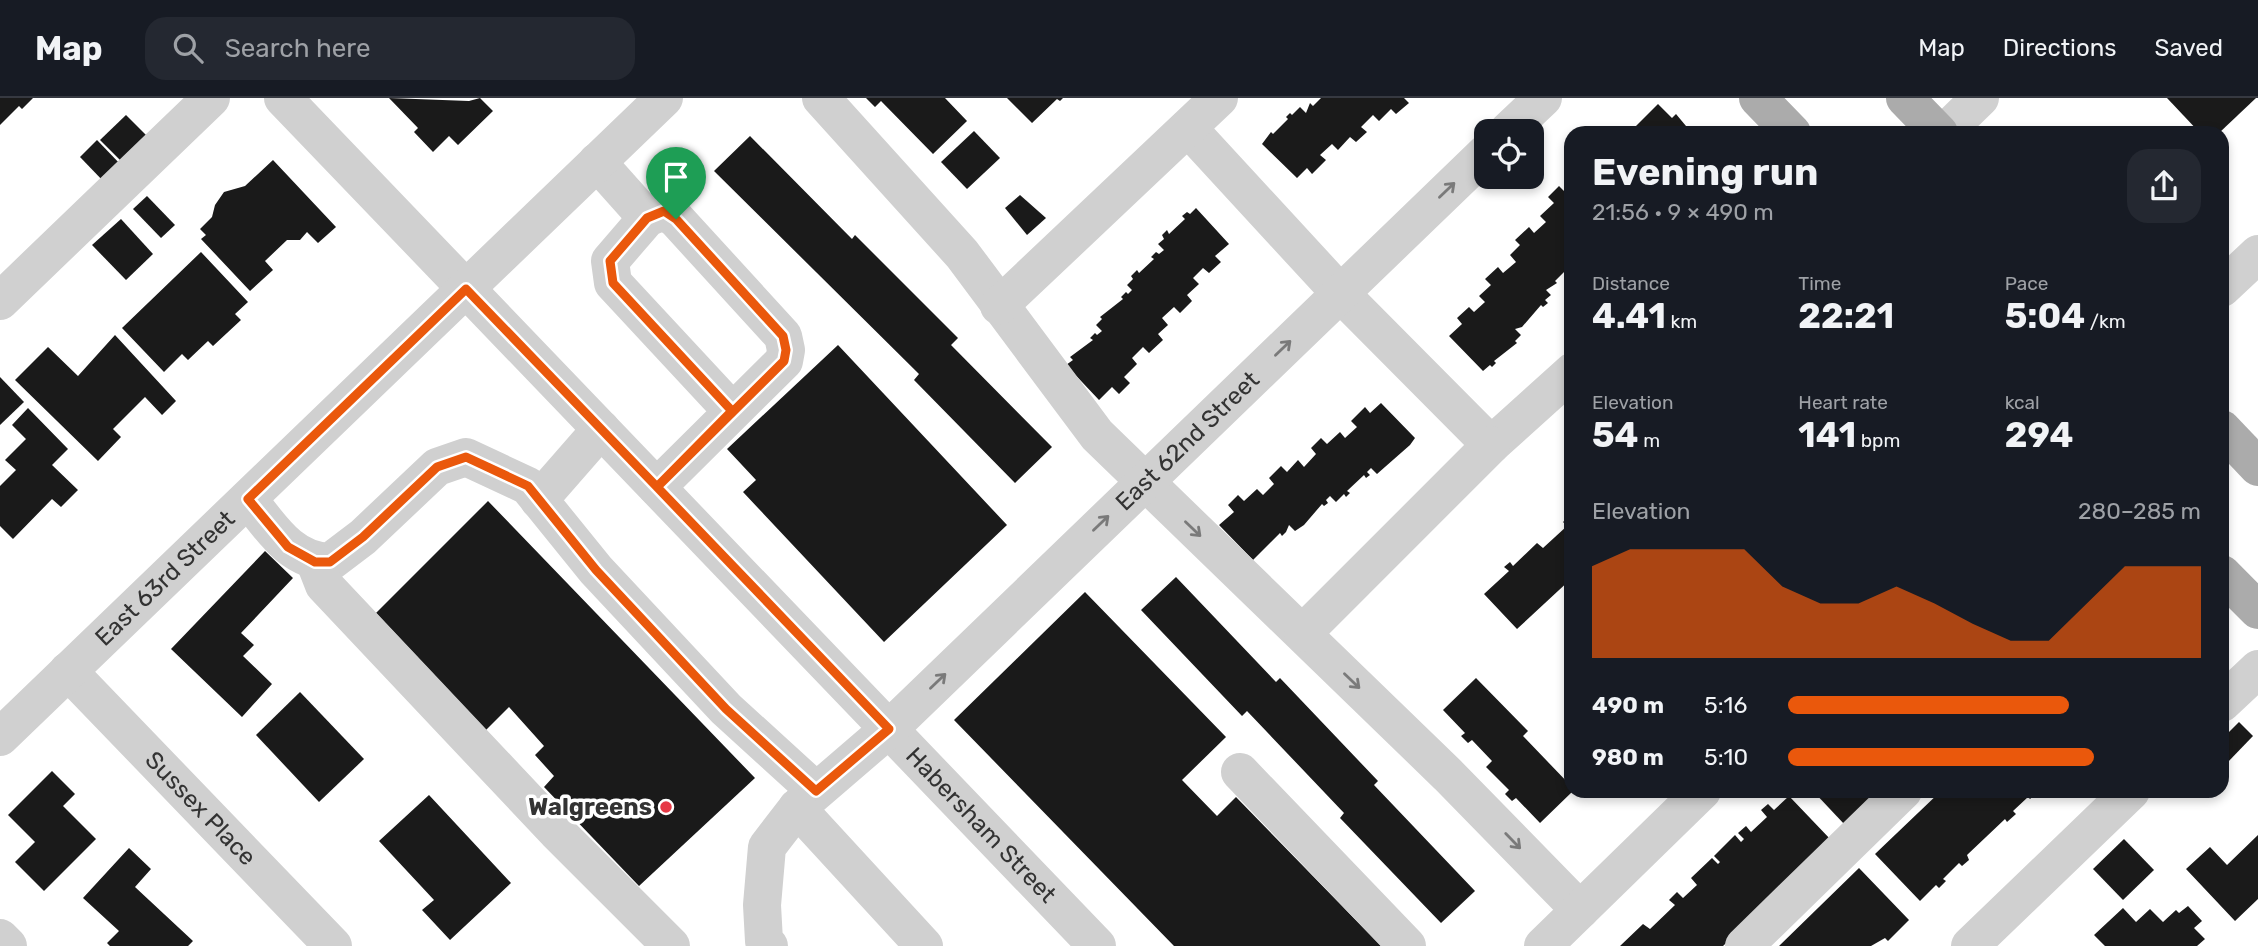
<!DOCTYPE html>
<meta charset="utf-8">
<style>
:root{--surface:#171b24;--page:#242831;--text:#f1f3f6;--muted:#9ea1a6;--line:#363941;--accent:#ea580c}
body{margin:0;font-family:Rubik,sans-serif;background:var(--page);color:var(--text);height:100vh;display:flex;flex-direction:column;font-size:26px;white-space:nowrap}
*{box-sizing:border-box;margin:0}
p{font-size:23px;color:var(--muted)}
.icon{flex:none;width:38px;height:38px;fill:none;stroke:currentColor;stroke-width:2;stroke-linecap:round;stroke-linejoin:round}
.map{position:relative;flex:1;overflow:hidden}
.side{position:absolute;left:1564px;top:28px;width:665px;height:672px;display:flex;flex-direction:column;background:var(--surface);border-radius:21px;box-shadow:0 4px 10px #0003}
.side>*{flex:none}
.controls{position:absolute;left:1474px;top:21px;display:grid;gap:14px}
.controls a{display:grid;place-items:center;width:70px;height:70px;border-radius:14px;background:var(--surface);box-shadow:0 4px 10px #0003;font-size:35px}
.pin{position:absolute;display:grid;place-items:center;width:60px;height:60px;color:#fff;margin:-72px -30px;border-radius:50% 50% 50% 0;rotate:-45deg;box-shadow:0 0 7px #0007}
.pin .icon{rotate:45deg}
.round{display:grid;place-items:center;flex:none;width:74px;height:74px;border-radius:21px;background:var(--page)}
.headline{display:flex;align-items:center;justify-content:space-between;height:119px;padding:0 28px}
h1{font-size:38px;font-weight:700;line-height:52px}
.stats{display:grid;grid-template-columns:repeat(3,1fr);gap:10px;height:119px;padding:7px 28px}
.stats div{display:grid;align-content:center}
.stats b{font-size:35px;font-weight:700}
.stats small{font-size:19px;font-weight:400}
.stats p{font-size:19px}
.chart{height:196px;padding:14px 28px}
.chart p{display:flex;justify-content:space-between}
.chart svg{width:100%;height:126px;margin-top:7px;fill:var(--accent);opacity:.7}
ul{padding:0 28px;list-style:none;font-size:23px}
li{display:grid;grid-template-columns:112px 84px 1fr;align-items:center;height:52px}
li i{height:18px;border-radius:9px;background:var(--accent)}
header{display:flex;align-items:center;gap:42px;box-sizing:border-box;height:98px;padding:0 35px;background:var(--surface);border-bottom:2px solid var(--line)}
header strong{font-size:33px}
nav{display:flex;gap:38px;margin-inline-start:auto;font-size:24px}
.search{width:490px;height:63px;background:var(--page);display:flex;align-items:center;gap:18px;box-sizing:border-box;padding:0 24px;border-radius:21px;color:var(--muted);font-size:26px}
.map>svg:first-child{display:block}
.building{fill:#1a1a1a}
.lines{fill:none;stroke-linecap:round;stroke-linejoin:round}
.minor{stroke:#d0d0d0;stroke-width:38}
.major{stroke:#ababab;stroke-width:38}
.oneway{stroke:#7a7a7a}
.route-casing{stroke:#fff;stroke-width:14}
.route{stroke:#ea580c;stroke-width:9}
.poi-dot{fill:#e63946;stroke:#fff;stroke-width:2.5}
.labels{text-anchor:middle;stroke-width:7;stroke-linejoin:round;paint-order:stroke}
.street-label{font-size:24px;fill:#333;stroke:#fff}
.poi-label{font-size:24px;font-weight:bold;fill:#333;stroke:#fff;text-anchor:end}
</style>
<header>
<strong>Map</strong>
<div class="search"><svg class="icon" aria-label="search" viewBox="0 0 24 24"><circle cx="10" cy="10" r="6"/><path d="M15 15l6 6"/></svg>Search here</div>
<nav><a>Map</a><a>Directions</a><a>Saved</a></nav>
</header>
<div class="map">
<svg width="2258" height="848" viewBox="0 0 2258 848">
<rect width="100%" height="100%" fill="#fff"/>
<!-- building -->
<g class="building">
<polygon points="0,0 33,0 22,11 19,8 0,27"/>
<polygon points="389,0 469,3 480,0 493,13 458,47 449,38 433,54 414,34 418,30"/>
<polygon points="866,0 945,0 967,23 933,56 881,3 875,9"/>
<polygon points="1007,0 1063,0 1060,3 1057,1 1032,25"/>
<polygon points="1321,0 1404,0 1409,5 1396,16 1391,11 1379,23 1373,17 1361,29 1367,34 1356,44 1350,39 1338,52 1332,46 1320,57 1326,62 1312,76 1307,70 1297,80 1262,46 1271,34 1273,36 1288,21 1286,19 1290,15 1292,17 1300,9 1306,15 1310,5 1313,8"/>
<polygon points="2167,0 2256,0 2219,35 2200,35"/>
<polygon points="1658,6 1672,20 1676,16 1686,28 1683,32 1686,35 1629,35"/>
<polygon points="126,17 151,42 125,67 100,42"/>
<polygon points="974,33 1000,60 967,91 941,64"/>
<polygon points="750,38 852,141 855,137 958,240 951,247 1052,349 1015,385 914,282 919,276 714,73"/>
<polygon points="97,42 123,69 106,86 80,59"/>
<polygon points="273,62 336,129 318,145 307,134 300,142 287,142 265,163 273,172 250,193 201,141 206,137 200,131 212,119 215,107 224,94 245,88"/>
<polygon points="1559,88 1565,94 1572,89 1572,171 1570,168 1555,183 1557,185 1546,192 1551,197 1545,202 1548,205 1543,209 1541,207 1522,229 1515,231 1521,237 1515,243 1517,245 1494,263 1496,265 1492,269 1490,267 1483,273 1449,238 1462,226 1457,220 1469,209 1474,214 1485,204 1479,198 1491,187 1485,181 1498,169 1503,175 1516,164 1510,157 1520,147 1515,142 1529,129 1534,135 1546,124 1540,118 1554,105 1548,99"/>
<polygon points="1020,97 1046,120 1027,137 1005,110"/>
<polygon points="147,98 175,127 161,140 133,111"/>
<polygon points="1196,110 1229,146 1215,158 1221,164 1209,175 1203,170 1193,180 1199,186 1187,197 1192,203 1180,215 1174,209 1162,220 1168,227 1158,236 1163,242 1149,255 1143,249 1132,260 1137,266 1124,279 1130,285 1119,296 1112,289 1099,302 1066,267 1073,262 1070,259 1093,242 1090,240 1095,235 1097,237 1102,233 1096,227 1102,221 1100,219 1123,201 1121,199 1126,194 1128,196 1132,192 1127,187 1133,181 1131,178 1137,172 1139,175 1154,161 1151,159 1156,154 1159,156 1164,152 1158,146 1164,141 1162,137 1167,132 1169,136 1185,121 1182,118 1187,114 1190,116"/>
<polygon points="121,121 153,156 126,182 92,147"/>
<polygon points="201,154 248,204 235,216 241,222 213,248 208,243 188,262 182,256 164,274 122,230"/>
<polygon points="115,237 176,303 162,317 145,299 113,331 121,339 98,363 15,282 48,249 78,278"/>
<polygon points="838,247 1007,427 884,544 743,394 756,382 727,351"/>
<polygon points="0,279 24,304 0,327"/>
<polygon points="1381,305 1415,340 1410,347 1377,376 1371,370 1367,374 1370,377 1366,380 1364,377 1347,393 1350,395 1346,399 1344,396 1336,404 1330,398 1326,402 1328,405 1324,408 1322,406 1304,427 1295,433 1289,427 1286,434 1282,438 1280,435 1253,462 1219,427 1234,414 1228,407 1238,397 1244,403 1257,391 1263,397 1274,386 1269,380 1281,368 1287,374 1298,362 1304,369 1316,356 1311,350 1321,340 1327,346 1340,334 1345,340 1357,329 1351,323 1365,309 1370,315"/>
<polygon points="28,310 68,351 52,367 78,392 61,409 52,401 13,441 0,428 0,388 16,372 5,362 26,341 12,327"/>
<polygon points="488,403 755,680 639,788 544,689 554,678 535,657 544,648 509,609 486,632 376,515"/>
<polygon points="1568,419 1572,423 1572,480 1517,531 1484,496 1509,473 1504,469 1510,464 1513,468 1537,445 1543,450 1567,428 1563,424"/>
<polygon points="265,453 293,480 241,535 254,547 243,558 272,586 242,619 171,551"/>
<polygon points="1176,479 1276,584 1280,580 1378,683 1374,687 1475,793 1441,825 1340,720 1344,715 1247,613 1242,618 1141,512"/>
<polygon points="1085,494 1226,639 1182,682 1217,718 1236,699 1381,848 1174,848 954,622"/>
<polygon points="1476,580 1528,633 1523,638 1572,689 1572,694 1540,725 1516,700 1512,703 1505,696 1509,692 1486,669 1492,663 1472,642 1468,645 1461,638 1465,635 1443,612"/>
<polygon points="300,594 364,661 319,704 256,637"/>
<polygon points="2239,624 2253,638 2226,666 2222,663 2222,641"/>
<polygon points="52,673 75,696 63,708 96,741 44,793 15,764 35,744 8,717"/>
<polygon points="1813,693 1885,693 1845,727"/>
<polygon points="1941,693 2039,693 2030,701 2028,699 2013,713 2016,716 2007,724 2005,721 1967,757 1969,762 1962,768 1959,765 1943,781 1946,783 1939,790 1936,787 1920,803 1875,756"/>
<polygon points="429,697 511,785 450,842 422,812 434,802 379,743"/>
<polygon points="1789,698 1832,743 1723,848 1620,848 1643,826 1650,831 1675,807 1669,802 1677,794 1683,800 1697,787 1691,780 1712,760 1718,766 1720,764 1714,758 1735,737 1741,744 1744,741 1738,735 1746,728 1751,734 1767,719 1761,712 1768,706 1774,712"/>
<polygon points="2258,737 2258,801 2235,823 2186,771 2210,749 2227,767"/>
<polygon points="2124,741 2154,772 2123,802 2093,771"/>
<polygon points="129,750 151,771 135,789 193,843 188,848 110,848 107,845 119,833 83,800"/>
<polygon points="1859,770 1909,822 1888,843 1885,840 1871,848 1779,848"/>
<polygon points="2188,808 2202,823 2194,830 2205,841 2197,848 2105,848 2094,837 2123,810 2136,824 2150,811 2163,824 2176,812 2179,815"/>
</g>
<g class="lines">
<!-- minor -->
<g class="minor">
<path id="s1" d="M283,0L1097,848"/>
<polyline points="821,0 962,156 1097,337 1448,677 1580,812"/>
<polyline points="1188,30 1340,195 1491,347 1572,274"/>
<polyline points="1508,33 1543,0"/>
<polyline points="1944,35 1980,0"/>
<polyline points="597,64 647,120"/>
<polyline points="2222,190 2258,156"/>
<polyline points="0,203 211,0"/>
<polyline points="999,208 1219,0"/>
<polyline points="657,389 784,263 786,252 783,238 676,121 664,113 647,120 610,163 613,185 732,313"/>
<path d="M248,401C271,429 290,463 330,464L363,439L437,369L466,359L528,388L596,472L726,611L816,693"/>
<polyline points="539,402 601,331"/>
<polyline points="315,464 324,487 557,734 671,848"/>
<polyline points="1303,535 1491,347"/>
<path id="s2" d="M68,573L333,848"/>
<polyline points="2222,605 2258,571"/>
<path id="s3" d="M0,639L664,0"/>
<polyline points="1240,674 1407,848"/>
<path id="s4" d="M797,710L889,631L1486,55"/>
<polyline points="0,840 8,848"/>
<polyline points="769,848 764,843 762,807 767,749 797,710 924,848"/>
<polyline points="1543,848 1702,693"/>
<polyline points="1744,848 1903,693"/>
<polyline points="1970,848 2131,693"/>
</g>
<!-- major -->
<g class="major">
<polyline points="1758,0 1792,35"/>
<polyline points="1905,0 1939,35"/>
<polyline points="2222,331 2258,369"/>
<polyline points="2222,476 2258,512"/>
</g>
</g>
<!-- one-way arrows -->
<defs><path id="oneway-shaft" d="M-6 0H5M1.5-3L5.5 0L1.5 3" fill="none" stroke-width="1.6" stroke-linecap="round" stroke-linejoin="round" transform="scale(1.75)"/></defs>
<g class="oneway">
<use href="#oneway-shaft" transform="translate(1447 92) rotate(-44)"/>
<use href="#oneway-shaft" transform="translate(1283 250) rotate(-44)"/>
<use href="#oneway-shaft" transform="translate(1101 425) rotate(-44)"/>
<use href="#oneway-shaft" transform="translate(1193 431) rotate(44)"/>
<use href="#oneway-shaft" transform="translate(938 583) rotate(-44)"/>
<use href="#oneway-shaft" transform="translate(1352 583) rotate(44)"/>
<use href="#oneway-shaft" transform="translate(1513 743) rotate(46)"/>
</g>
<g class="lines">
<!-- route casing -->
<g class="route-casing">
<polyline id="route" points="676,121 783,238 786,252 784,263 657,389 466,191 248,401 288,449 315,464 330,464 363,439 437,369 466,359 528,388 596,472 726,611 816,693 889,631 657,389 732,313 613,185 610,163 647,120 664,113 676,121"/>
</g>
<!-- route -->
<use href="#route" class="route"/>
</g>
<!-- markers -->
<circle class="poi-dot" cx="666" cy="709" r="7"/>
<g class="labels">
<!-- street labels -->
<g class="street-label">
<text dy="8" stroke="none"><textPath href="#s4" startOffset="536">East 62nd Street</textPath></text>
<text dy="8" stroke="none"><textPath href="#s3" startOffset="229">East 63rd Street</textPath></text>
<text dy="8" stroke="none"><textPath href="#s2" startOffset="191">Sussex Place</textPath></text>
<text dy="8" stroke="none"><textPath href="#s1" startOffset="1008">Habersham Street</textPath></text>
</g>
<!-- poi labels -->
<g class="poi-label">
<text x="652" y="717">Walgreens</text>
</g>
</g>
</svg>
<div class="controls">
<a><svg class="icon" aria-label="locate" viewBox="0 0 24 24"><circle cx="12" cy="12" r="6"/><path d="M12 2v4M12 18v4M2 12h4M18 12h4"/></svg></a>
</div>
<div class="pin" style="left:676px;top:121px;background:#1e9e55"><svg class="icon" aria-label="arrive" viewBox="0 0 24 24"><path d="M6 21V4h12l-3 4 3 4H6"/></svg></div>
<section class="side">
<div class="headline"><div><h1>Evening run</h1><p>21:56 · 9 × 490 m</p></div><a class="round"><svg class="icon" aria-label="share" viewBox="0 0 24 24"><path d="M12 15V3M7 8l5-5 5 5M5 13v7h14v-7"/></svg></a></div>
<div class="stats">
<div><p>Distance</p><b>4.41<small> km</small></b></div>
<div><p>Time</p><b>22:21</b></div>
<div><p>Pace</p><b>5:04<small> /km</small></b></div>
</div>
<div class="stats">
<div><p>Elevation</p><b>54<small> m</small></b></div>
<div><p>Heart rate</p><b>141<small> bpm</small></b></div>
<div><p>kcal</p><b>294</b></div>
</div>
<div class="chart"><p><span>Elevation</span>280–285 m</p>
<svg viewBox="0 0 160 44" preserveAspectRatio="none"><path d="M0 44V12L10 6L20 6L30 6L40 6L50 19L60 25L70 25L80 19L90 25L100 32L110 38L120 38L130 25L140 12L150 12L160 12V44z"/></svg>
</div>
<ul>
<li><b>490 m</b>5:16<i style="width:68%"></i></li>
<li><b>980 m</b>5:10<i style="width:74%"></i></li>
</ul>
</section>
</div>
